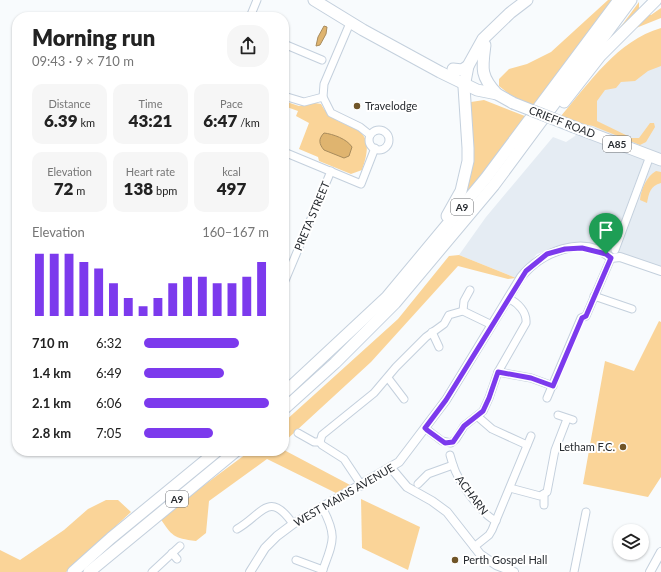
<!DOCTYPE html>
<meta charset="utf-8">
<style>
:root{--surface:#fff;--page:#f6f6f6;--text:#222;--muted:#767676;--accent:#7c3aed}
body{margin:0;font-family:Lato,sans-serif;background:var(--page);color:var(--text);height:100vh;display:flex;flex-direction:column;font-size:15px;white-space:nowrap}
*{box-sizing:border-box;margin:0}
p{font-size:13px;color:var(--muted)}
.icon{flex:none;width:22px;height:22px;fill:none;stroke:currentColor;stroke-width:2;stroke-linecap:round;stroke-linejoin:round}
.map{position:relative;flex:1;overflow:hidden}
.drawer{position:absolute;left:12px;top:12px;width:277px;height:444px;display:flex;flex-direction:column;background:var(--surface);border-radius:16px;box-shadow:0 1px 3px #0004}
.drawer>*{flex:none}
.fabs{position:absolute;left:613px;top:524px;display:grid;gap:8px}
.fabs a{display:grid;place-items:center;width:36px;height:36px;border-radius:50%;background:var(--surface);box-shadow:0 1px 3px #0004;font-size:20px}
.pin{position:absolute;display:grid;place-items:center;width:34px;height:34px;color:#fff;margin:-41px -17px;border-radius:50% 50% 50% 0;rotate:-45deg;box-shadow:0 0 4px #0007}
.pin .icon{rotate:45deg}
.round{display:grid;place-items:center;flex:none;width:42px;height:42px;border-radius:16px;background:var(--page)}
.headline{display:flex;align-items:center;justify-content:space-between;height:68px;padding:0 20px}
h1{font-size:22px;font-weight:800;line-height:30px}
.metrics{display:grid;grid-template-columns:repeat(3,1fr);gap:6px;height:68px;padding:4px 20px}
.metrics div{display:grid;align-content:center;border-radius:10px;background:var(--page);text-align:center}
.metrics b{font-size:17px;font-weight:800}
.metrics small{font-size:11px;font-weight:400}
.metrics p{font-size:11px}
.chart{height:112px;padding:8px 20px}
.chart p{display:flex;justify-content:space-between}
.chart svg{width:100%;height:72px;margin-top:4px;stroke:var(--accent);stroke-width:6}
ul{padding:0 20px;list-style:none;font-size:13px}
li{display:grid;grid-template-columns:64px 48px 1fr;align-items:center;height:30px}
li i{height:10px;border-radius:5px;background:var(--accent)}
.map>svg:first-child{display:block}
.built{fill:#e5ecf3}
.green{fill:#fad498}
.water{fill:#dfb46f;stroke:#a88b5c}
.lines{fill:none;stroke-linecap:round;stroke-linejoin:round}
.minor-casing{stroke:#c4d0dd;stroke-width:9}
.tertiary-casing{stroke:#c4d0dd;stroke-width:10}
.trunk-casing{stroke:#c4d0dd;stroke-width:13}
.minor{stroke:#fff;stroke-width:7}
.tertiary{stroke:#fff;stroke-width:8}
.trunk{stroke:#fff;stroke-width:11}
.trunk-bridge-casing{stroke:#c4d0dd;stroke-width:13;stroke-linecap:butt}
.trunk-bridge{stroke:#fff;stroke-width:11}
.route-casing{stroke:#fff;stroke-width:8}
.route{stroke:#7c3aed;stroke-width:5}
.poi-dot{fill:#705528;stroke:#fff;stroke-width:1.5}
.labels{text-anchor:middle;stroke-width:4;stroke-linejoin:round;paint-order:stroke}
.shield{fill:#fff;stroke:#686b6e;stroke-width:1}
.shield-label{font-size:10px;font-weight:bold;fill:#272b30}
.poi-label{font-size:11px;fill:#272b30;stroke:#fff;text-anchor:start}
.street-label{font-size:11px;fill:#272b30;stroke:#fff}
</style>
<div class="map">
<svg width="661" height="572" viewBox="0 0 661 572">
<rect width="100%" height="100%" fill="#f8fbfd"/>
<!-- built -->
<polygon class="built" points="661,64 661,267 605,249 572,242 537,254 516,278 459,255 486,217 553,137 566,142 575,136 599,92"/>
<!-- green -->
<g class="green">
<polygon points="608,0 616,0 537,107 514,98 499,86 499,79 509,69 527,64 551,52"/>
<polygon points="639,2 639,9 651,15 661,8 661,18 631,30 580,82"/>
<path d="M661,28V66L648,71L635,81L621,82L616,88L605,90L597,101V121L632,138H639L650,123H654L655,127L646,142L640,145L593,126L573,122L561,116C590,82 617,41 661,28Z"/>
<polygon points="484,100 530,118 458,204 470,105 471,102"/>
<path d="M284,101L299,106L315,103L321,104C337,136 382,116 362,170L351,174L319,161L318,157L299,149L309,123L296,116L298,111L284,106Z"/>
<path d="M656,171L661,172V183C650,186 649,193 647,203L640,200C641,189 647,176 656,171Z"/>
<polygon points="459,255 516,278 508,279 458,266 371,362 284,442 284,422 398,319 449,256"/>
<polygon points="659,321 661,322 661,477 648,497 583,484 605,361 634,371"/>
<path d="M284,450L352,486L338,494L267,459L209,501L206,533L196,541C173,538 172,536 160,518L250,451Z"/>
<polygon points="361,499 420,527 408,570 362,548"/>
<polygon points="106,500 118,500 131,512 66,572 0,572 0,550 20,560 64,530 88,509"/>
</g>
<!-- water -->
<g class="water">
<polygon points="324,26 327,27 326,34 320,45 316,46 318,37"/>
<path d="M324,133C333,134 347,139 352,147L349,156L344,158L324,150C319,144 318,139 324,133Z"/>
</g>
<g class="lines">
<!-- minor casing -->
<g class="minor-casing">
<g id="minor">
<polyline points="250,17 257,0"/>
<polyline points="350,23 324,84 323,97 331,113 360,127 370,135"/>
<polyline points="284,44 322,60"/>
<polyline points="284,96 304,102 323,97"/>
<circle cx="379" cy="140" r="10"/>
<polyline points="284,152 361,184 375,148"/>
<polyline points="615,250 650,156"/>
<polyline points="284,283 331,171"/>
<polyline points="594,296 632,309"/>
<polyline points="463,311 464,301 470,290"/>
<polyline points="432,332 439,347"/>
<polyline points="498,372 531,378 553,386"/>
<polyline points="388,378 404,399"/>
<polyline points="547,398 581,318 586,316 611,258"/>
<polyline points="558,415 573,420"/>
<polyline points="477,416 492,429 527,445"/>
<path d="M425,428L442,441L451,443L456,439L464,426L483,411L489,398L498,372L526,323C527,312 518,303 508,298"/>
<polyline points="298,433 314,442 320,442"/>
<polyline points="450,455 453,465"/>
<path d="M418,484L428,474L453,465C458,481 481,514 496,521"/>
<polyline points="362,486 344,459 322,445 320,442 322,435 374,393 396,367 426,337 444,324 449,315 463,311 492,325"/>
<polyline points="510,488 540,496 547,492 555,450 567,419"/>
<polyline points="544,494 544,505"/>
<path d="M237,529C262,515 269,489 293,524"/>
<polyline points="474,547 489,535 492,530 531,436"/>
<polyline points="172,553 177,559"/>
<polyline points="296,560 323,570"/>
<polyline points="152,572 180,546"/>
<path d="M322,572C333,542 338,537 322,507"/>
<polyline points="574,572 586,512"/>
</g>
</g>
<!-- tertiary casing -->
<g class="tertiary-casing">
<g id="tertiary">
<polyline points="391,468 407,487 432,501 447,512 480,554 496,565 514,572"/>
<path d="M250,572L265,548L277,536L293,524L399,462L446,400L521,277C541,252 583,234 611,258L620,257L661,271"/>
<polyline points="650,572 661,552"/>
</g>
</g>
<!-- trunk casing -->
<g class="trunk-casing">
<g id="trunk">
<polyline points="314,0 363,30 440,72 477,90 497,94 513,103"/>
<path d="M485,45C482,68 480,76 497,94"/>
<polyline points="453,69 462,70 468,66 483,39 510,13 527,0"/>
<polyline points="564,102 600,56 656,0"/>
<polyline points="574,127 661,160"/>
<polyline points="447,216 461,191 468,161 468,148 464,87 468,66"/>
<polyline points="284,393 387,297 486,178 619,0"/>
<polyline points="284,409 335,363 395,303 494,185 631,0"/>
<polyline points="73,572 111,538 217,451"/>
<polyline points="89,572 236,451"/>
</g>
</g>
<!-- minor -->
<use href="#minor" class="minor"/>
<!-- tertiary -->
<use href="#tertiary" class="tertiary"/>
<!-- trunk -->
<use href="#trunk" class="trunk"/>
<!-- trunk-bridge casing -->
<g class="trunk-bridge-casing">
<polyline id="trunk-bridge" points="513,103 574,127"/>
</g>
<!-- trunk-bridge -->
<use href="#trunk-bridge" class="trunk-bridge"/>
</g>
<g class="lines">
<!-- route casing -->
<g class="route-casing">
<polygon id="route" points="582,248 606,254 611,258 586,316 582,318 553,386 531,378 498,372 489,398 483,411 464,426 453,442 445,443 427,430 425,428 446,400 526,271 547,254 565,249"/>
</g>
<!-- route -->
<use href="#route" class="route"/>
</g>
<!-- markers -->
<g class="poi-dot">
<circle cx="357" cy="106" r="4"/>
<circle cx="623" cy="447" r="4"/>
<circle cx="455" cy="560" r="4"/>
</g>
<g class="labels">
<!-- shield labels -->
<g class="shield">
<rect x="603" y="136" width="28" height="16" rx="3"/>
<rect x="451" y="199" width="22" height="16" rx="3"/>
<rect x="166" y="491" width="22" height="16" rx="3"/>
</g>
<g class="shield-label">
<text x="617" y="148">A85</text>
<text x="462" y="211">A9</text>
<text x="177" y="503">A9</text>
</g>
<!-- poi labels -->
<g class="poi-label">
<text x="365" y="110">Travelodge</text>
<text x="615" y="451" text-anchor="end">Letham F.C.</text>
<text x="463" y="564">Perth Gospel Hall</text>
</g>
<!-- street labels -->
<g class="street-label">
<text transform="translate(562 122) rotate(21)" y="4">CRIEFF ROAD</text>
<text transform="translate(312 216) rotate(-67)" y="4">PRETA STREET</text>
<text transform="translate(344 495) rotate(-30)" y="4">WEST MAINS AVENUE</text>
<text transform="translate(472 495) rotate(53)" y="4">ACHARN</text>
</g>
</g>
</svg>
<div class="fabs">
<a><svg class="icon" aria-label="layers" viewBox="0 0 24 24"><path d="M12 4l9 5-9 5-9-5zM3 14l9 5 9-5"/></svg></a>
</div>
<div class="pin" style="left:606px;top:254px;background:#1e9e55"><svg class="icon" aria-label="arrive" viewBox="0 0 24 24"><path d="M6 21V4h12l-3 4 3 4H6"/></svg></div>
<section class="drawer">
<div class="headline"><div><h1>Morning run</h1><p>09:43 · 9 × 710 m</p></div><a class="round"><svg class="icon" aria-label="share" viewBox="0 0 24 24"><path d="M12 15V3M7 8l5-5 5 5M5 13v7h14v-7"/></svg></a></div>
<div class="metrics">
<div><p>Distance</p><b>6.39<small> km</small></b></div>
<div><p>Time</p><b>43:21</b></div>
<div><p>Pace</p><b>6:47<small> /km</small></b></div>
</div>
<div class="metrics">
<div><p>Elevation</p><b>72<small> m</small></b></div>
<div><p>Heart rate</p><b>138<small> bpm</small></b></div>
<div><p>kcal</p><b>497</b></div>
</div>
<div class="chart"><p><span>Elevation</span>160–167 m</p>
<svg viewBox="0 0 160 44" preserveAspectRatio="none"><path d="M5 44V6M15 44V6M25 44V6M35 44V11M45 44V15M55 44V24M65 44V33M75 44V38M85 44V33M95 44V24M105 44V20M115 44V20M125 44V24M135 44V24M145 44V20M155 44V11"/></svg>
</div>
<ul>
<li><b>710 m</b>6:32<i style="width:76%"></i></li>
<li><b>1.4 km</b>6:49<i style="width:64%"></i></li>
<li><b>2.1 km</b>6:06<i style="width:100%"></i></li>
<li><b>2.8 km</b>7:05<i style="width:55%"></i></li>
</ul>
</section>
</div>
